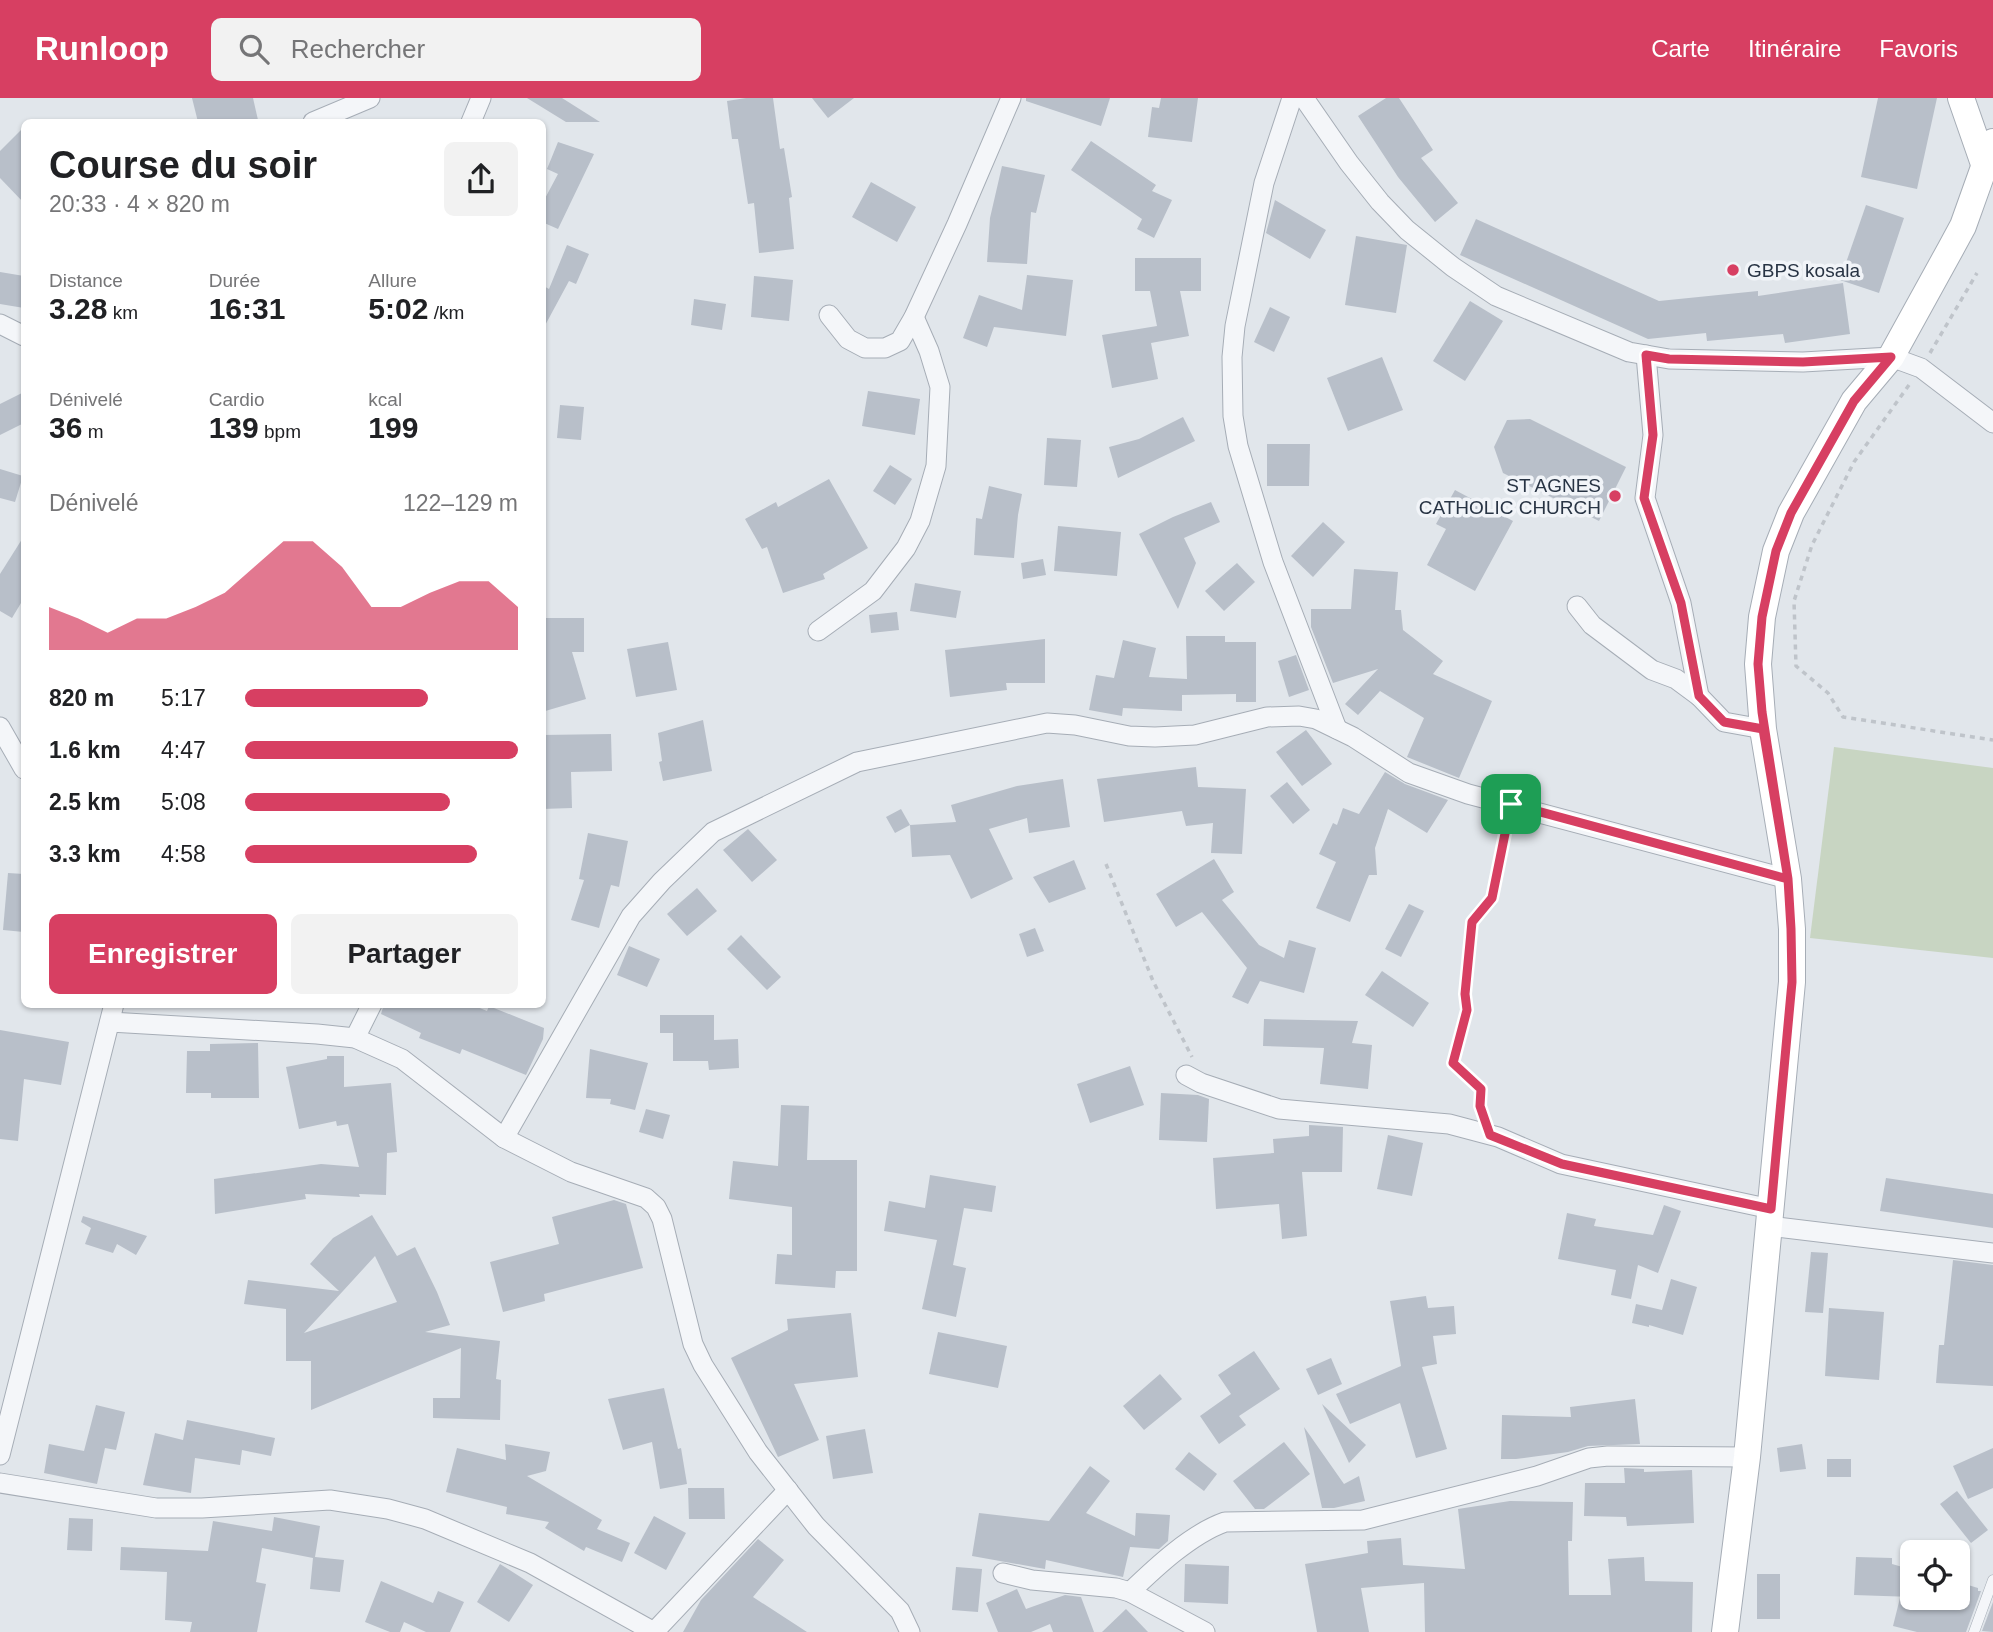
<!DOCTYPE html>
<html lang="fr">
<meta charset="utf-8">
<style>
:root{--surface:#fff;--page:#f2f2f2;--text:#202124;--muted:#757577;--accent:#d73f62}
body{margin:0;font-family:Helvetica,sans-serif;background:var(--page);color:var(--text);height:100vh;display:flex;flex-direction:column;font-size:26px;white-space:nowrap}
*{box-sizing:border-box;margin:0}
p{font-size:23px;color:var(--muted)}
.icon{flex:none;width:38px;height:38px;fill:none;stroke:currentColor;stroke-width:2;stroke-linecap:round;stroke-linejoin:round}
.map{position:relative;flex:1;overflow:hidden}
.panel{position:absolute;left:21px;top:21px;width:525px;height:889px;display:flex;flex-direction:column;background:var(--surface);border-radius:10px;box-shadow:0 2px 5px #0004}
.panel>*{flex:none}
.buttons{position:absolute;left:1900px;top:1442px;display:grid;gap:14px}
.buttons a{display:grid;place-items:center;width:70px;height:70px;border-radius:10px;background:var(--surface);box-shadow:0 2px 5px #0004;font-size:35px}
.pin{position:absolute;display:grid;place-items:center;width:60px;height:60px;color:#fff;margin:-30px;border-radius:14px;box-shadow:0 4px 10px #0006}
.round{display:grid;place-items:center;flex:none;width:74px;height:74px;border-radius:10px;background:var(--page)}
.summary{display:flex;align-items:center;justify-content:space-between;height:119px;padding:0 28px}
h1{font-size:38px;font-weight:800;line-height:52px}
.stats{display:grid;grid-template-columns:repeat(3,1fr);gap:10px;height:119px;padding:7px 28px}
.stats div{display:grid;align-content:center}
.stats b{font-size:30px;font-weight:800}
.stats small{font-size:19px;font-weight:400}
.stats p{font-size:19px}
.chart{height:196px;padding:14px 28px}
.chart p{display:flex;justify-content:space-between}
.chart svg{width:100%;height:126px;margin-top:7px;fill:var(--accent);opacity:.7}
.primary-button{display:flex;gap:14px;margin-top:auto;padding:14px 28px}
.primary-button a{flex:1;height:80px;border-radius:10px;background:var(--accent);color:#fff;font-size:28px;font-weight:800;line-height:80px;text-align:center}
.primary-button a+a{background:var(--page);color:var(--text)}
ul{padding:0 28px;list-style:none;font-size:23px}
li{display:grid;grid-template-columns:112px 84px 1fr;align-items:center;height:52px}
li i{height:18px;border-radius:9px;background:var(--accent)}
header{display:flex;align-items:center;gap:42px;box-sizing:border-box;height:98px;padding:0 35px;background:var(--accent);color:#fff}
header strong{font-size:33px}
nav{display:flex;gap:38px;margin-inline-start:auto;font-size:24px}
.search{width:490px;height:63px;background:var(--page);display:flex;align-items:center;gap:18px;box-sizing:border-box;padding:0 24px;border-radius:10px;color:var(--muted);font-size:26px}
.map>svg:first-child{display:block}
.green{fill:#c8d5c2}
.building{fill:#b8bfc9;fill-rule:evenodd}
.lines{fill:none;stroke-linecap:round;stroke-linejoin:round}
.service-casing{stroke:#a6adb6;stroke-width:11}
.minor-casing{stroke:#a6adb6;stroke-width:21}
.secondary-casing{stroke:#a6adb6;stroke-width:28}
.path{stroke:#bfc4ca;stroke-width:3.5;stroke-dasharray:5 5;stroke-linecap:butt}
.service{stroke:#f4f6f9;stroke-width:10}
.minor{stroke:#f4f6f9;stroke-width:19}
.secondary{stroke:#fff;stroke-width:26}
.route-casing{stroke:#fff;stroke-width:14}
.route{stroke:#d73f62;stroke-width:9}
.poi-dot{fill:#d73f62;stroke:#f1f4f8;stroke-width:2.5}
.labels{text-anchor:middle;stroke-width:7;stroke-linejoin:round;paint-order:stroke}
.poi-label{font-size:19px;fill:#283444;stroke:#f1f4f8;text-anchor:start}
</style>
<header>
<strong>Runloop</strong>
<div class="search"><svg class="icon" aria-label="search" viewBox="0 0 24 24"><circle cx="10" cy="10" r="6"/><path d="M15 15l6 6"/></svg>Rechercher</div>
<nav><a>Carte</a><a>Itinéraire</a><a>Favoris</a></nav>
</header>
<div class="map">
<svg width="1993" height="1534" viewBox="0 0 1993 1534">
<rect width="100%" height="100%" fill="#e1e6eb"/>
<!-- green -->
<polygon class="green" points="1834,649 1993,670 1993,860 1810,840"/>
<!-- building -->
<g class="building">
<polygon points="192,0 253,0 258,22 248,24 198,24"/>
<polygon points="527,0 562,0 600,24 566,24"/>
<polygon points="746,0 773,0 780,51 784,50 792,99 789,100 794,151 759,155 754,105 748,106 738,41 732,41 727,3"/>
<polygon points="812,0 854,0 828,20"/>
<polygon points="1026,0 1110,0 1101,28 1026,3"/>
<polygon points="1161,0 1198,0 1192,44 1148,39 1152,9 1159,10"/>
<polygon points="1386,0 1399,0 1433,52 1421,60 1458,105 1435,124 1398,79 1358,18"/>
<polygon points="1878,0 1937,0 1917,91 1861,79"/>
<polygon points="24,29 24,105 0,80 0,53"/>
<polygon points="1091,43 1156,87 1152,93 1172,102 1154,140 1137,131 1142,121 1071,72"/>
<polygon points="558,44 594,56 558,131 542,124 542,106 558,76 547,71"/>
<polygon points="1002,68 1045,77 1036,115 1031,114 1027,166 987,164 990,120"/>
<polygon points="871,84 916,109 897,144 852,119"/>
<polygon points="1275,102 1326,132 1310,161 1266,135"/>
<polygon points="1866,107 1904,120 1879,195 1840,182"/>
<polygon points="1476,121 1659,203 1758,193 1758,198 1843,185 1850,236 1785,245 1783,236 1707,243 1706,235 1648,241 1460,157"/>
<polygon points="1356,138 1407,147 1396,215 1345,207"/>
<polygon points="567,147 589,156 576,186 569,183 542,233 542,187 549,191"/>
<polygon points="1135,160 1201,160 1201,193 1180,193 1189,238 1151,245 1158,281 1112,290 1102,237 1157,228 1150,193 1135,193"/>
<polygon points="0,174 24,178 24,210 0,206"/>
<polygon points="1027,177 1073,182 1066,238 994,229 987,249 963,240 979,197 1022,212"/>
<polygon points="754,178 793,182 789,223 751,219"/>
<polygon points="694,201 726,206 722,232 691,227"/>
<polygon points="1470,203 1503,223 1465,283 1433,263"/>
<polygon points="1270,209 1290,219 1274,254 1254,244"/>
<polygon points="1382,259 1403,312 1348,333 1327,280"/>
<polygon points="868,293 920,301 915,337 862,328"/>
<polygon points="24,294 24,325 0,337 0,306"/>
<polygon points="560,307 584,309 581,342 557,340"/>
<polygon points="1183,319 1195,343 1118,380 1109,349 1139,341"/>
<polygon points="1530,321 1626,369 1599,423 1503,375 1494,349 1507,322"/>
<polygon points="1047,340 1081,342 1077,389 1044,387"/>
<polygon points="1267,346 1310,346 1309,388 1267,388"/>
<polygon points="890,367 912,381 895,407 873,393"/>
<polygon points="0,371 23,378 15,404 0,400"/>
<polygon points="829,381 868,450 823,476 825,481 783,495 767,449 762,451 745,421 776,404 778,409"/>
<polygon points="989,388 1022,396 1018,417 1014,460 974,457 976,420 982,421"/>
<polygon points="1455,392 1513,423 1475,493 1427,467 1446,431 1436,426"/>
<polygon points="1211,404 1220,424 1184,440 1196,465 1178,511 1139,436 1173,419"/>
<polygon points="1323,424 1345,444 1313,479 1291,458"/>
<polygon points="1058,428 1121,434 1117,478 1054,473"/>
<polygon points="24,438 24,500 12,520 0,513 0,476"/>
<polygon points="1043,461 1046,477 1023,481 1021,465"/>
<polygon points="1237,465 1255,484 1224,513 1205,493"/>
<polygon points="1354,471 1398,474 1395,512 1401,512 1403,532 1443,563 1433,576 1492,603 1459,680 1407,659 1424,620 1380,593 1358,617 1345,606 1378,571 1333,585 1311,529 1311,511 1351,511"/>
<polygon points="915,485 961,493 956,520 910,513"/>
<polygon points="897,514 899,532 871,535 869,517"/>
<polygon points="542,520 584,520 584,554 572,554 586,601 542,614"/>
<polygon points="1186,538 1225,538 1225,544 1256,544 1256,604 1236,604 1236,596 1182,597 1182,613 1123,610 1122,618 1089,612 1096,577 1114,580 1123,542 1156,550 1149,579 1187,581"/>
<polygon points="1045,541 1045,585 1006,585 1007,592 950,599 945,552"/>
<polygon points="668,544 677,592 636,599 627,551"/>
<polygon points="1296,557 1309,592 1289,599 1278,563"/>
<polygon points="703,622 712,673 663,683 659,664 662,663 658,635"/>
<polygon points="1306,632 1332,666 1302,688 1276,654"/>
<polygon points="611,636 612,673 571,674 572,710 542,711 542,637"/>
<polygon points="1196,669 1198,689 1246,691 1242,756 1211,755 1213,725 1186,728 1182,713 1104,724 1097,681"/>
<polygon points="1385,674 1405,686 1448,702 1427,735 1388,711 1375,750 1377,777 1369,777 1350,824 1316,810 1336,764 1319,756 1333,725 1337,727 1343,710 1359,716"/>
<polygon points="1063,681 1070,729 1029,735 1027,720 989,731 1013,781 971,801 950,757 912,759 910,727 895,735 886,719 901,711 910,727 956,724 951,707 1017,688"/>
<polygon points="1287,684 1310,712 1293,726 1270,698"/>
<polygon points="748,731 777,762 752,784 723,752"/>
<polygon points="588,735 628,743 619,789 611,787 599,830 571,822 584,782 579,781"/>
<polygon points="1214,761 1234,794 1222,802 1259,847 1284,860 1289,842 1316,850 1304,895 1260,883 1248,906 1232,899 1247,870 1202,814 1176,829 1156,796"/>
<polygon points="1074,762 1086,791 1049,805 1033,779"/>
<polygon points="8,775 24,776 24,834 3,832"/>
<polygon points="697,790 717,813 687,838 667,816"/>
<polygon points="1409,806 1424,813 1401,859 1385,851"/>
<polygon points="1035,830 1044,853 1027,859 1019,836"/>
<polygon points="741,837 781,879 767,892 727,851"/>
<polygon points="629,848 660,861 647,889 617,877"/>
<polygon points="1382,873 1429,905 1413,929 1365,897"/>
<polygon points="384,906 470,906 487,913 489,908 544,930 543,941 526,977 462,951 460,956 419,940 421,935 381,916"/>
<polygon points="660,917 714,917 714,942 738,941 739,970 709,972 708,963 673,963 673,935 660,935"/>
<polygon points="1264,921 1358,923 1352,945 1372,947 1368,991 1320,986 1324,950 1263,948"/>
<polygon points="0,932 69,944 61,987 24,981 18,1043 0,1041"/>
<polygon points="258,945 259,1000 211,1000 211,995 186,995 187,953 210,953 210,946"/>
<polygon points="590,951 648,965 635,1012 610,1006 611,1001 586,1000"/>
<polygon points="327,958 344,958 344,989 391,985 397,1054 387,1055 386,1097 359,1096 360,1099 305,1096 306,1101 215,1116 214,1081 321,1066 359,1069 348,1026 337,1028 336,1023 299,1031 286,969 327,961"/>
<polygon points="1130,968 1144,1007 1090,1025 1077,986"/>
<polygon points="1161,995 1198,997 1209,1001 1207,1044 1159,1042"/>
<polygon points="781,1007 809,1008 807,1062 857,1062 857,1173 836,1173 835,1190 775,1186 777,1156 792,1157 792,1109 729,1101 733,1063 778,1068"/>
<polygon points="646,1011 670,1017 663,1041 639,1034"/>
<polygon points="1309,1027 1343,1029 1342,1074 1302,1074 1307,1138 1282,1141 1279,1106 1216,1111 1213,1060 1274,1055 1273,1041 1309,1038"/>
<polygon points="1388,1037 1423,1045 1412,1098 1377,1091"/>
<polygon points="930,1077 996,1088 992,1114 964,1110 953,1167 966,1170 956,1219 922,1211 937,1142 884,1133 889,1103 925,1110"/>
<polygon points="1886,1080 1993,1096 1993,1130 1880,1113"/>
<polygon points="614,1102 626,1106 643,1170 544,1196 545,1203 503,1214 490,1164 559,1146 552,1119"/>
<polygon points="1664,1107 1681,1113 1658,1175 1638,1167 1631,1201 1611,1197 1616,1172 1558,1161 1567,1115 1596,1121 1594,1128 1653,1137"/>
<path d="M372,1117L397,1158L415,1149L437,1194L450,1227L425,1234L500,1243L496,1281L501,1282L500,1322L433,1320V1300H460L461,1250L311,1312V1263H286V1211L244,1206L248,1182L339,1193L310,1166L333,1140ZM375,1158L397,1204L304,1235L343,1193Z"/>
<polygon points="83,1118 122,1130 147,1138 136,1157 117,1146 113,1155 85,1146 91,1130 81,1124"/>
<polygon points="1811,1154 1828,1155 1823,1215 1805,1214"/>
<polygon points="1953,1162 1993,1167 1993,1288 1936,1285 1939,1247 1944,1247"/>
<polygon points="1671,1181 1697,1189 1683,1237 1649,1227 1649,1229 1632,1225 1636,1206 1662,1212"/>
<polygon points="1426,1198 1428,1210 1454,1208 1456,1236 1433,1238 1437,1266 1422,1269 1447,1351 1416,1360 1400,1305 1350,1326 1336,1296 1401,1268 1390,1203"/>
<polygon points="1829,1210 1884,1214 1879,1282 1825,1278"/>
<polygon points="851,1215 858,1279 794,1286 819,1342 778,1359 731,1260 788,1232 787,1221"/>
<polygon points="938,1234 1007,1248 998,1290 929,1276"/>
<polygon points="1254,1253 1280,1291 1239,1318 1246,1327 1219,1346 1200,1318 1231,1296 1218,1277"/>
<polygon points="1331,1260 1342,1286 1318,1297 1306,1271"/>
<polygon points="1160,1276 1182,1301 1144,1332 1123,1308"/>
<polygon points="664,1290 678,1351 681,1350 687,1386 660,1391 652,1344 623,1352 608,1301"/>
<polygon points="1635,1301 1640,1346 1588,1348 1568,1354 1516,1361 1501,1361 1502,1317 1571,1319 1570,1309"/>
<polygon points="1322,1306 1366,1347 1349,1365"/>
<polygon points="96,1307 125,1314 116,1352 105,1350 97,1386 44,1375 49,1346 84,1353"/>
<polygon points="187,1322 275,1340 271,1358 242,1352 240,1367 195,1360 191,1395 143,1387 155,1335 183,1342"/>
<polygon points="1304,1329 1344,1386 1359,1378 1365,1403 1334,1410 1322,1410"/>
<polygon points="865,1331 873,1375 833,1381 826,1338"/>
<polygon points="1284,1344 1310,1376 1264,1411 1255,1411 1233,1383"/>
<polygon points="505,1346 550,1354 546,1373 527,1378 602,1422 597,1431 630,1445 622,1464 586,1449 584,1453 545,1430 549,1424 506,1416 507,1409 446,1394 457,1350 506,1362"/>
<polygon points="1802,1346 1806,1371 1780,1374 1777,1350"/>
<polygon points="1993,1350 1993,1390 1968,1401 1953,1368"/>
<polygon points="1189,1354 1217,1376 1204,1393 1175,1371"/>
<rect x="1827" y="1361" width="24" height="18"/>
<polygon points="1090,1368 1110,1383 1086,1415 1135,1438 1136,1415 1170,1417 1168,1443 1159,1451 1130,1449 1123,1479 1046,1462 1045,1471 972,1458 979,1415 1049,1423"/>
<polygon points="1624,1370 1644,1371 1644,1374 1692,1372 1694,1425 1627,1428 1626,1419 1584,1418 1585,1385 1625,1385"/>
<polygon points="688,1390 724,1390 725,1421 689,1421"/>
<polygon points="1957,1393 1988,1432 1971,1445 1940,1406"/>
<polygon points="1510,1403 1573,1404 1572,1443 1568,1443 1569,1497 1611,1497 1608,1461 1644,1459 1645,1483 1693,1484 1692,1534 1425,1534 1424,1485 1361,1490 1369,1534 1317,1534 1305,1466 1368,1455 1367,1443 1401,1440 1403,1467 1465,1471 1458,1411"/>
<polygon points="654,1418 686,1435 666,1472 634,1455"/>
<polygon points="274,1419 320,1428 315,1459 344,1462 340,1494 310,1491 313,1460 262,1450 256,1484 266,1486 257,1534 190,1534 192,1524 165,1522 167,1474 120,1472 121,1449 208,1453 213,1423 272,1433"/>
<polygon points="69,1420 93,1421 92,1453 67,1452"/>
<polygon points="758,1441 784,1462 753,1499 807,1534 683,1534 701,1502"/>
<polygon points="1856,1459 1892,1460 1892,1466 1913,1472 1913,1499 1854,1497"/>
<polygon points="500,1466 533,1487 509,1524 477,1504"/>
<polygon points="1185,1466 1229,1468 1228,1506 1184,1504"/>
<polygon points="956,1469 982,1471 978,1514 952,1512"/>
<rect x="1757" y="1476" width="23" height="45"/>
<polygon points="381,1483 433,1505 438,1493 464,1504 450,1534 426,1534 404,1524 400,1534 390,1534 365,1524"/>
<polygon points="1958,1484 1978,1490 1978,1493 1981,1493 1966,1534 1917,1534 1893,1528 1900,1500 1958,1500"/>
<polygon points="1017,1491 1026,1511 1065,1497 1081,1499 1094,1534 1053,1534 1050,1526 1031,1534 998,1534 986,1505"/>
<polygon points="1993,1504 1993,1534 1982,1533"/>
<polygon points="1126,1511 1148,1534 1102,1534"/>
</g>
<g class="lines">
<!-- service casing -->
<g class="service-casing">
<polyline id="service" points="1974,1534 1993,1482"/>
</g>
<!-- minor casing -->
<g class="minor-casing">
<g id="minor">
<polyline points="1292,0 1264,85 1235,228 1232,259 1233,318 1238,348 1273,464 1337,631"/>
<polyline points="1304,0 1349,65 1380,104 1407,132 1453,169 1496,198 1629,254 1669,261 1803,264 1891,259 1921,270 1993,325"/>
<polyline points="313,24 370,0"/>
<polyline points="471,24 481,0"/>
<polyline points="829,217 848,241 865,250 885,250 900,243 914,219 957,126 1011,0"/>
<polyline points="0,226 24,238"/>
<polyline points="1646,257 1653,337 1645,400 1681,505 1699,598 1724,624 1763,631"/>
<polyline points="1577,508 1592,527 1652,572 1676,581 1699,598"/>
<polyline points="818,533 873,493 906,450 920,423 936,368 940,289 929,253 914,219"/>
<polyline points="0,629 24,671"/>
<polyline points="110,924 317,936 355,940 402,961 504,1040 571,1074 646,1100 656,1109 662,1121 693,1246 703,1267 758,1354 816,1428 900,1513 910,1534"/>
<polyline points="355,940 372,906"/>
<polyline points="1186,977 1201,985 1279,1011 1449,1026 1498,1039 1561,1066 1771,1111"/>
<polyline points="504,1040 631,818 662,783 713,734 857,664 1047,625 1075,627 1129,638 1155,639 1195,637 1267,619 1299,618 1316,621 1353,639 1409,675 1468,696 1788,781"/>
<polyline points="1769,1128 1993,1155"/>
<polyline points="0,1357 114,906"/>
<polyline points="0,1385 156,1410 202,1410 330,1402 388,1411 425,1421 530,1465 654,1534"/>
<polyline points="1003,1475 1032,1482 1116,1490 1130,1494 1205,1534"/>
<path d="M1130,1494C1156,1469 1191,1436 1225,1424L1363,1422L1537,1378L1589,1360L1608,1358L1747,1359"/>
<polyline points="654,1534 788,1392"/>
</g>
</g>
<!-- secondary casing -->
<g class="secondary-casing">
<g id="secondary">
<polyline points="1961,0 1984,66"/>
<polyline points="1725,1534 1747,1359 1792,884 1792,831 1788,781 1763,631 1758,566 1762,519 1776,453 1791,415 1854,303 1891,259 1950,152 1963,128 1993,44"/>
</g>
</g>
<!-- path -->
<g class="path">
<polyline points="1930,255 1977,175"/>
<polyline points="1909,287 1854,364 1812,447 1794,503 1796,568 1828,595 1843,619 1993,642"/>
<polyline points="1106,766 1153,883 1192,959"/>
<polyline points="1483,1015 1480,1008 1481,991 1453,965 1467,912 1465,896 1472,824 1492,801 1507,725"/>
</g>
<!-- service -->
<use href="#service" class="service"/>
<!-- minor -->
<use href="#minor" class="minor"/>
<!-- secondary -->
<use href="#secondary" class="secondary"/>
</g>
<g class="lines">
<!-- route casing -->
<g class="route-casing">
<polyline id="route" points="1511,706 1492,800 1472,824 1465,896 1467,912 1453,965 1481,991 1480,1008 1490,1037 1562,1066 1771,1111 1792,884 1791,831 1788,781 1762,614 1758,566 1762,519 1776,453 1791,415 1854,303 1891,259 1803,264 1669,261 1646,257 1653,337 1644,400 1681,505 1699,598 1724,624 1763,631 1788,781 1511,706"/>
</g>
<!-- route -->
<use href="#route" class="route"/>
</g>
<!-- markers -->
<g class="poi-dot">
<circle cx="1733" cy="172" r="7"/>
<circle cx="1615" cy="398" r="7"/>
</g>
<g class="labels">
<!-- poi labels -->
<g class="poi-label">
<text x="1747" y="179">GBPS kosala</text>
<text x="1601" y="394" text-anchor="end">ST AGNES<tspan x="1601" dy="22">CATHOLIC CHURCH</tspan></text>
</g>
</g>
</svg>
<div class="buttons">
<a><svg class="icon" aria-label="locate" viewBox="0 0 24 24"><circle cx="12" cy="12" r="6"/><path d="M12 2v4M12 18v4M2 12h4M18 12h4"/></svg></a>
</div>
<div class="pin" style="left:1511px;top:706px;background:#1e9e55"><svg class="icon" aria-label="arrive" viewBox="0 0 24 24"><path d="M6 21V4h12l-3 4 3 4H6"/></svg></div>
<section class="panel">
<div class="summary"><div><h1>Course du soir</h1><p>20:33 · 4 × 820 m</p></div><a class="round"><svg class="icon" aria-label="share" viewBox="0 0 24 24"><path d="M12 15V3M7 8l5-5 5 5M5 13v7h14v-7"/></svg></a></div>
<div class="stats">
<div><p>Distance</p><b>3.28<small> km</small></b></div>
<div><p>Durée</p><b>16:31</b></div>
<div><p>Allure</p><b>5:02<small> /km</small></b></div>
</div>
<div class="stats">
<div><p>Dénivelé</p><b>36<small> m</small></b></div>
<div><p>Cardio</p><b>139<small> bpm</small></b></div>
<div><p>kcal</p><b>199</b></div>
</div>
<div class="chart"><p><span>Dénivelé</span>122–129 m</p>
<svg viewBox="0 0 160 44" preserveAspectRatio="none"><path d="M0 44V29L10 33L20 38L30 33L40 33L50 29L60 24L70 15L80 6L90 6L100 15L110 29L120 29L130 24L140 20L150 20L160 29V44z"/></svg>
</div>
<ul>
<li><b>820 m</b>5:17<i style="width:67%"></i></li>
<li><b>1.6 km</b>4:47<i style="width:100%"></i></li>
<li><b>2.5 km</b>5:08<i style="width:75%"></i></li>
<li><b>3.3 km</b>4:58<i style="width:85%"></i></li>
</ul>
<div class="primary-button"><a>Enregistrer</a><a>Partager</a></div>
</section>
</div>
